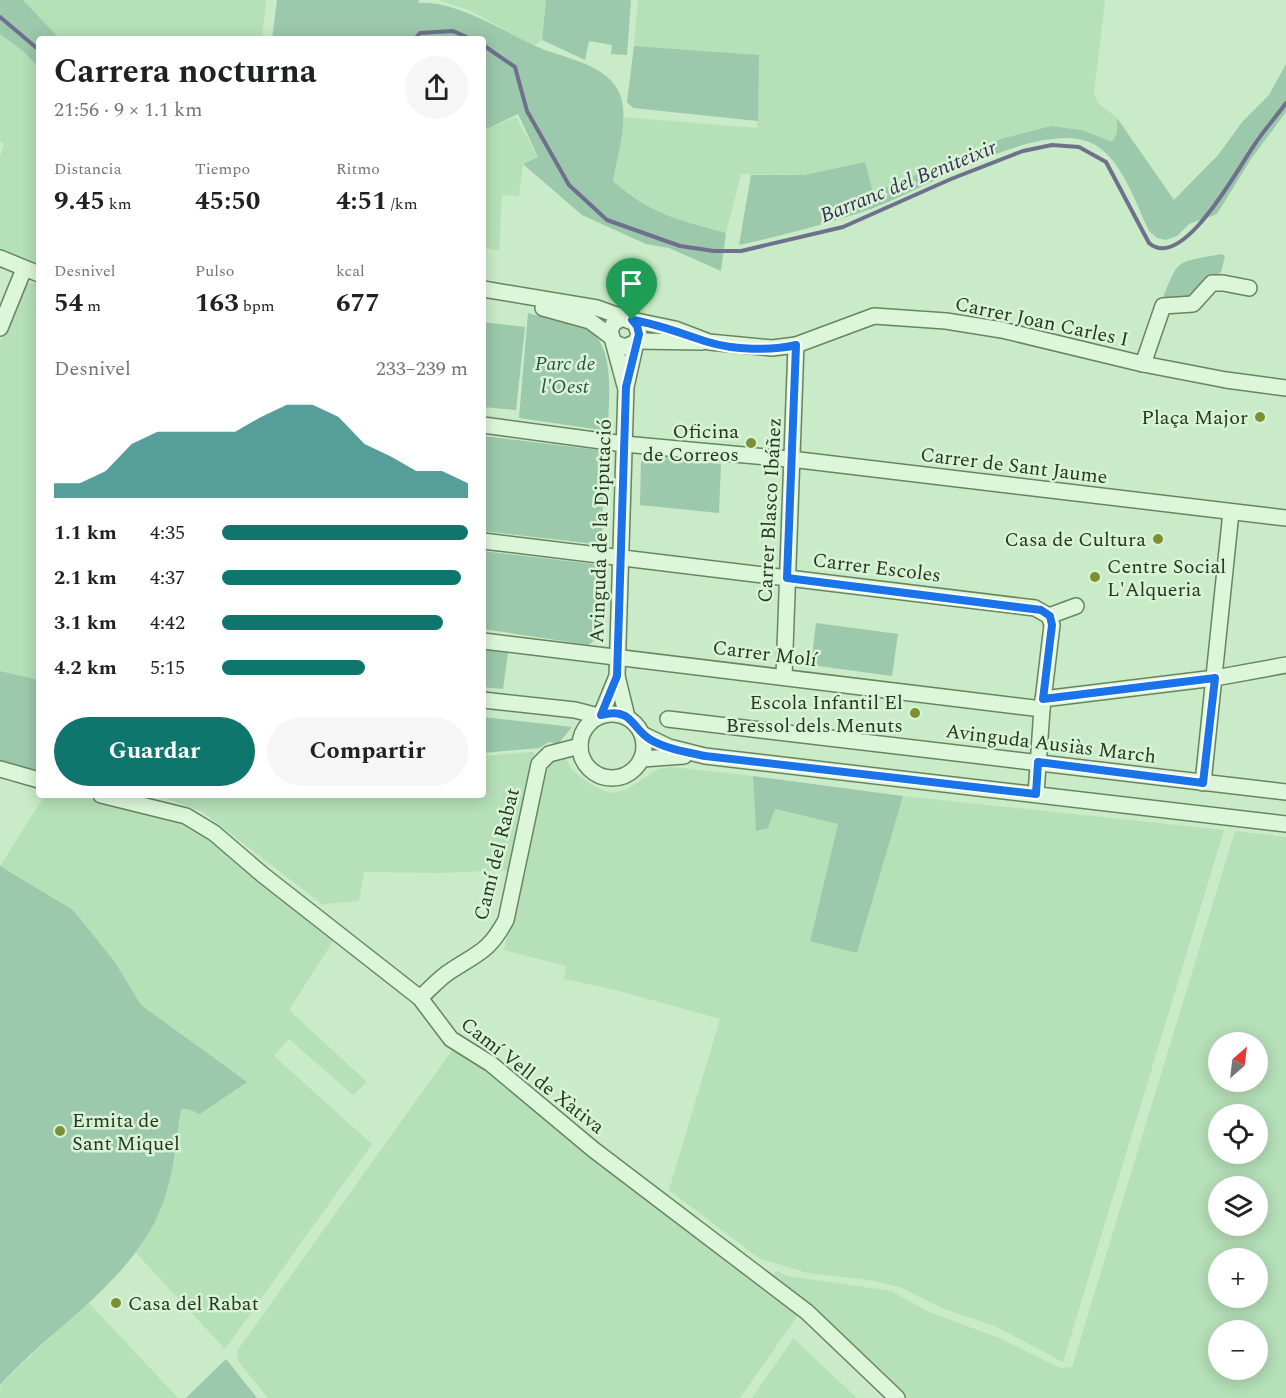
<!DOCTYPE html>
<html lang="es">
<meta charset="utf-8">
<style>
:root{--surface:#fff;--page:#f6f6f6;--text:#202124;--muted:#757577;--accent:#0f766e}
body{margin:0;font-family:Spectral,serif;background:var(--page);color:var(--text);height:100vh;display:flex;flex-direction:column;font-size:22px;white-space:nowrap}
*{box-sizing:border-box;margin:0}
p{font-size:20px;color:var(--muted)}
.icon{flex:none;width:33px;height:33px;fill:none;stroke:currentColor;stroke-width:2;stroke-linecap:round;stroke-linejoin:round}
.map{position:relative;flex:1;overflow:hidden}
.drawer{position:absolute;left:36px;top:36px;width:450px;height:762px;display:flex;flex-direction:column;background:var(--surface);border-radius:6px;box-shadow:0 3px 15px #0003}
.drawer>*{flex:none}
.needle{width:39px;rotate:28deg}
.buttons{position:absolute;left:1208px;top:1032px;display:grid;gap:12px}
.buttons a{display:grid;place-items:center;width:60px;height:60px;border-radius:50%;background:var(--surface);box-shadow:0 3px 15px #0003;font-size:30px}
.pin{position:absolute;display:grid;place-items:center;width:51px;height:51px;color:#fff;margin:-62px -26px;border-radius:50% 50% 50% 0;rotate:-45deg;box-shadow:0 0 6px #0007}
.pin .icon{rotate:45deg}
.round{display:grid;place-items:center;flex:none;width:63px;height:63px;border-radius:32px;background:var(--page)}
.summary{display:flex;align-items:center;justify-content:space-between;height:102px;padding:0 18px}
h1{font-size:33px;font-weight:700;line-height:45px}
.metrics{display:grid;grid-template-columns:repeat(3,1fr);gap:9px;height:102px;padding:6px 18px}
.metrics div{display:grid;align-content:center}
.metrics b{font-size:26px;font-weight:700}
.metrics small{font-size:16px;font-weight:400}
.metrics p{font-size:16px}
.chart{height:168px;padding:12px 18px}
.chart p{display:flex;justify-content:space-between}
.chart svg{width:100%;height:108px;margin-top:6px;fill:var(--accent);opacity:.7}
.primary-button{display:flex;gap:12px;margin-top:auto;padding:12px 18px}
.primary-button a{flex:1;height:69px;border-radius:36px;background:var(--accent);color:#fff;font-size:24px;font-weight:700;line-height:69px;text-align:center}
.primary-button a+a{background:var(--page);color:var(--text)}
ul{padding:0 18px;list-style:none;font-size:20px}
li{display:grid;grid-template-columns:96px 72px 1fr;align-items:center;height:45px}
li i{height:15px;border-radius:8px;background:var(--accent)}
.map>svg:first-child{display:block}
.farmland{fill:#b5e0b8;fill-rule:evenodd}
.green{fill:#9cc8ab}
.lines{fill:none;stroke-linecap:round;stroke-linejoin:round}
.stream{stroke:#6f708d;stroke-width:4}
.minor-casing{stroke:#68855e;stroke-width:18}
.minor{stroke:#dcf6da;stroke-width:15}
.route-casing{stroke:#fff;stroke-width:12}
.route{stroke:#1a73e8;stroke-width:8}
.poi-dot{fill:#7c8f33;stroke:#d8f3d6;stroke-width:2}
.labels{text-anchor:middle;stroke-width:5;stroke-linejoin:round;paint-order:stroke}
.street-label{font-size:20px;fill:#273720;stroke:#d8f3d6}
.park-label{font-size:20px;font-style:italic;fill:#29523c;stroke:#d8f3d6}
.poi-label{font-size:20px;fill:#273720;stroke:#d8f3d6;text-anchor:end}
.water-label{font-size:21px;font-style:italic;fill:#373155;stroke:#d8f3d6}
</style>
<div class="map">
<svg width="1286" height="1398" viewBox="0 0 1286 1398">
<rect width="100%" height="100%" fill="#caebc7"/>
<!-- farmland -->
<g class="farmland">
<polygon points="23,0 266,0 262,39 60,39"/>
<polygon points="439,0 546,0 542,40 533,46 473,12"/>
<polygon points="638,0 1105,0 1094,94 1098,103 1117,118 1117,133 1112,143 1082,130 1051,126 1004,138 873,193 865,162 804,175 741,174 726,233 669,218 635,201 613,181 623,117 757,128 759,55 634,46"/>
<polygon points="0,34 23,51 39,68 39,264 0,250 0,157 4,144 0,141"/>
<polygon points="516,117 538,157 523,164 519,196 502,195 499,251 483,247 483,127 489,128"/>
<polygon points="26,283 39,284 39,680 0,671 0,342"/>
<polygon points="533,752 536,757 512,870 440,873 364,872 359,901 322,904 201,811 157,795 483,795 483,756"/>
<polygon points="566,758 571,769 582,778 595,787 611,793 626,790 658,769 671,767 753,776 756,831 774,809 838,824 810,940 857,953 903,796 1224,830 1063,1362 995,1326 944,1309 902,1288 871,1280 808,1273 760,1259 669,1190 720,1019 616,990 564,979 566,966 504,950 549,763"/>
<polygon points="45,795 74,795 177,819 205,835 335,938 289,1010 367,1082 353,1095 289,1039 274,1056 372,1144 225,1349 136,1253 162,1206 169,1186 181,1109 188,1109 246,1082 141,1005 115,962 73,910 0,866"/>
<path d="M1235,831L1286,837V1398H905L834,1331L772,1279L776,1271L788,1276L891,1291L929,1312L999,1338L1060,1368L1072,1367ZM1218,1042H1257V1082H1218ZM1218,1114H1257V1154H1218ZM1218,1186H1257V1226H1218ZM1218,1258H1257V1298H1218ZM1218,1330H1257V1370H1218Z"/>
<polygon points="453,1049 481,1062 516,1090 564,1136 598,1163 796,1311 796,1318 740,1398 268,1398 238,1361 237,1351"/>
<polygon points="88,1302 178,1398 0,1398 1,1384"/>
<polygon points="793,1339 794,1339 857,1398 752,1398"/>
</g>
<!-- green -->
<g class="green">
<polygon points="0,0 23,0 60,39 39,39 39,68 23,51 0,34"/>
<path d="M277,0H419L418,3C454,0 500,29 531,44C559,58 602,61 618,90C631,115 617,154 613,181C651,215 679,220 726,233L721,271L669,248L646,244L582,215L523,164L538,157L518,114L489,128L483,127V39H272Z"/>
<polygon points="546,0 631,0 627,55 611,54 612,45 589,41 585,60 542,40"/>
<polygon points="634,46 759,55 758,121 633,108 627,102"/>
<path d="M1286,64V112L1251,159L1217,214L1189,224L1177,236L1166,240L1157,238L1149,231C1135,202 1121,155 1089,142C1036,121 923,190 871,209C827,224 784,235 739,245L751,175H804L865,162L873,193L1004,138L1051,126L1082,130L1112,142L1117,133V118L1174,200L1218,155L1243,121L1269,95Z"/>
<path d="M1221,254L1225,256L1221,272L1209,281L1191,300L1163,298C1179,256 1178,263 1221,254Z"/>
<path d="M528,313C545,318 578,323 591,332C616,350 608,404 608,431L519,418Z"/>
<polygon points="483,322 525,327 516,410 483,407"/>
<polygon points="483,436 599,450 604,456 602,539 595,544 483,531"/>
<polygon points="648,455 721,464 719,513 640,505 641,462"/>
<polygon points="483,551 593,564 601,572 598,636 589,645 483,629"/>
<polygon points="816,623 898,634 892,676 811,665"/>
<polygon points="483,650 508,653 503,689 483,687"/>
<polygon points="0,671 39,680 39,774 0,765"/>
<polygon points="483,717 572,727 558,744 549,742 539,748 483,753"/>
<polygon points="753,776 903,796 857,953 810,941 838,824 775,809 768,828 756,831"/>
<path d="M0,866L73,910L115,962L141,1005L247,1082L200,1114L188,1109H181C176,1140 174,1174 163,1203C134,1281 53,1326 0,1385Z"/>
<polygon points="226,1359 257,1398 186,1398"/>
</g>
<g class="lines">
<!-- stream -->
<g class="stream">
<polyline points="0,17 39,50"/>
<polyline points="415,39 420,33 453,31 471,39"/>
<path d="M483,45L515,67L527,111L569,185L607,220L680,246L714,251H741L843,227L951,179L1023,151L1052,145L1079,147L1106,162L1149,243C1183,273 1239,166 1255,144C1264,130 1276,117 1286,103"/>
</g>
<!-- minor casing -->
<g class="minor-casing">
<g id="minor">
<polyline points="0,258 39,274"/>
<polyline points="483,289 597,308 628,319"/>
<polyline points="543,308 590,321 610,336"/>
<polyline points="632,320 675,329 709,342 772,348 796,345 874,316 946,321 1002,330 1143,364 1226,380 1286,388"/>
<polyline points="0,328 24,269"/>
<polyline points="636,341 702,342"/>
<polyline points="615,343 625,347 636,342 639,334 635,323 622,318 614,323 610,330 625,386"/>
<polyline points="1143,364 1163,306 1193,304 1212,283 1223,283 1249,288"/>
<polyline points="483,425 624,444 799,460 1286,518"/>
<polyline points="483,541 1035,608 1049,616"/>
<polyline points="1049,616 1076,606"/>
<polyline points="483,641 1042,709"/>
<polyline points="784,676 796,345"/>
<polyline points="1043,699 1215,678 1286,665"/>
<polyline points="483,700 575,710 598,716"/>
<circle cx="612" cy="746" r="32"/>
<polyline points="601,715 617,676"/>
<polyline points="627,717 617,676 626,387 636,342"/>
<polyline points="668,719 1286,792"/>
<polyline points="642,734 669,747 705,756 1286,824"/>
<polyline points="642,759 684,756"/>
<polyline points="0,769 39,780"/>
<polyline points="1203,783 1231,512"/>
<polyline points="1036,794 1042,709 1052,625 1049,616"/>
<polyline points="101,795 186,816 214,833 263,875 420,998 451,1039 491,1064 594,1150 807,1312 897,1398"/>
<path d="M420,998C430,989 440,977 452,970C480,952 489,951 506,920L539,764L549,754L580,746"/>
</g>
</g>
<!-- minor -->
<use href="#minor" class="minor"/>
</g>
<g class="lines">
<!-- route casing -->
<g class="route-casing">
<path id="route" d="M632,320C659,324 682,334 708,342C734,350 770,351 796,345L787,578L1041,610L1050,616L1052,625L1043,699L1215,678L1203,783L1038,762L1036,794L705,756C687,752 667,749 651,740C631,729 634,707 601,715L617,676L626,387L639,334L637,326Z"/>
</g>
<!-- route -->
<use href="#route" class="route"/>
</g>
<!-- markers -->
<g class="poi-dot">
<circle cx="1260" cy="417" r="6"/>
<circle cx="751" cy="443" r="6"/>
<circle cx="1158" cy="539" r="6"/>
<circle cx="1095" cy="577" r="6"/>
<circle cx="915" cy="713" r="6"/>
<circle cx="60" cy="1131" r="6"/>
<circle cx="116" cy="1303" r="6"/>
</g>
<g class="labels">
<!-- street labels -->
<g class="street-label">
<text transform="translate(1042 321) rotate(12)" y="7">Carrer Joan Carles I</text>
<text transform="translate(1014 465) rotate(7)" y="7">Carrer de Sant Jaume</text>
<text transform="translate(769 510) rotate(-87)" y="7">Carrer Blasco Ibáñez</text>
<text transform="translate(600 531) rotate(-88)" y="7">Avinguda de la Diputació</text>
<text transform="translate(877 567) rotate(7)" y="7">Carrer Escoles</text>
<text transform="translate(765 653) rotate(7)" y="7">Carrer Molí</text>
<text transform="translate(1051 743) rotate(7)" y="7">Avinguda Ausiàs March</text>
<text transform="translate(496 854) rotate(-76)" y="7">Camí del Rabat</text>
<text transform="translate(533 1075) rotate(38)" y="7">Camí Vell de Xàtiva</text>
</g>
<!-- park labels -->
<g class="park-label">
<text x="565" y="370">Parc de<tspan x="565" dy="23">l'Oest</tspan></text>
</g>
<!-- poi labels -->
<g class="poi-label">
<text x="1248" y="424">Plaça Major</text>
<text x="739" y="438">Oficina<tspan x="739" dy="23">de Correos</tspan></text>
<text x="1146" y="546">Casa de Cultura</text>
<text x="1107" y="573" text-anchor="start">Centre Social<tspan x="1107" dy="23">L'Alqueria</tspan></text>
<text x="903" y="709">Escola Infantil El<tspan x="903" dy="23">Bressol dels Menuts</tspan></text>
<text x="72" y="1127" text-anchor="start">Ermita de<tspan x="72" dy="23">Sant Miquel</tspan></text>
<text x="128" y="1310" text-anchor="start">Casa del Rabat</text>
</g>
<!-- water labels -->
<g class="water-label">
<text transform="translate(908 181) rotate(-22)" y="7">Barranc del Beniteixir</text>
</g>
</g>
</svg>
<div class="buttons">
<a><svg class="needle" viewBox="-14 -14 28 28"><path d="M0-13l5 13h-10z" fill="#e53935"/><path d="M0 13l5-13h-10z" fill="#757577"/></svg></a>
<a><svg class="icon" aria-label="locate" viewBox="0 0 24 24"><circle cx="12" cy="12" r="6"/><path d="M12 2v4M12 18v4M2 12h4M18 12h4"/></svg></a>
<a><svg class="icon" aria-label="layers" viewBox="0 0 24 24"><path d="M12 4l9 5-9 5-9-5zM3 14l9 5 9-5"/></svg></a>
<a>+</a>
<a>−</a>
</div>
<div class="pin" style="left:632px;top:320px;background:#1e9e55"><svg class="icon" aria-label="arrive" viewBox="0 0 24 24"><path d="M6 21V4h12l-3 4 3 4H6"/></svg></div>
<section class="drawer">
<div class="summary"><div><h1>Carrera nocturna</h1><p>21:56 · 9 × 1.1 km</p></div><a class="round"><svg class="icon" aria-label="share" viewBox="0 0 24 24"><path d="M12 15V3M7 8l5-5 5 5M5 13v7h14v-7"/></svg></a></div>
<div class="metrics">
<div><p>Distancia</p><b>9.45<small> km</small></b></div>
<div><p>Tiempo</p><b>45:50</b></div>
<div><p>Ritmo</p><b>4:51<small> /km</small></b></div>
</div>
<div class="metrics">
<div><p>Desnivel</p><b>54<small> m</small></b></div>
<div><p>Pulso</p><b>163<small> bpm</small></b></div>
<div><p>kcal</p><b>677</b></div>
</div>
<div class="chart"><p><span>Desnivel</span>233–239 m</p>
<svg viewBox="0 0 160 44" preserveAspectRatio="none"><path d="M0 44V38L10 38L20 33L30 22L40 17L50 17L60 17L70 17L80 11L90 6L100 6L110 11L120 22L130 27L140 33L150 33L160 38V44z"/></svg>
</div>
<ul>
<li><b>1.1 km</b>4:35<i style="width:100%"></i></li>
<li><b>2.1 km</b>4:37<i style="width:97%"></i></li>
<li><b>3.1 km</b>4:42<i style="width:90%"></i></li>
<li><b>4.2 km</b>5:15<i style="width:58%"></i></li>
</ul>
<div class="primary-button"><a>Guardar</a><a>Compartir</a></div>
</section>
</div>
